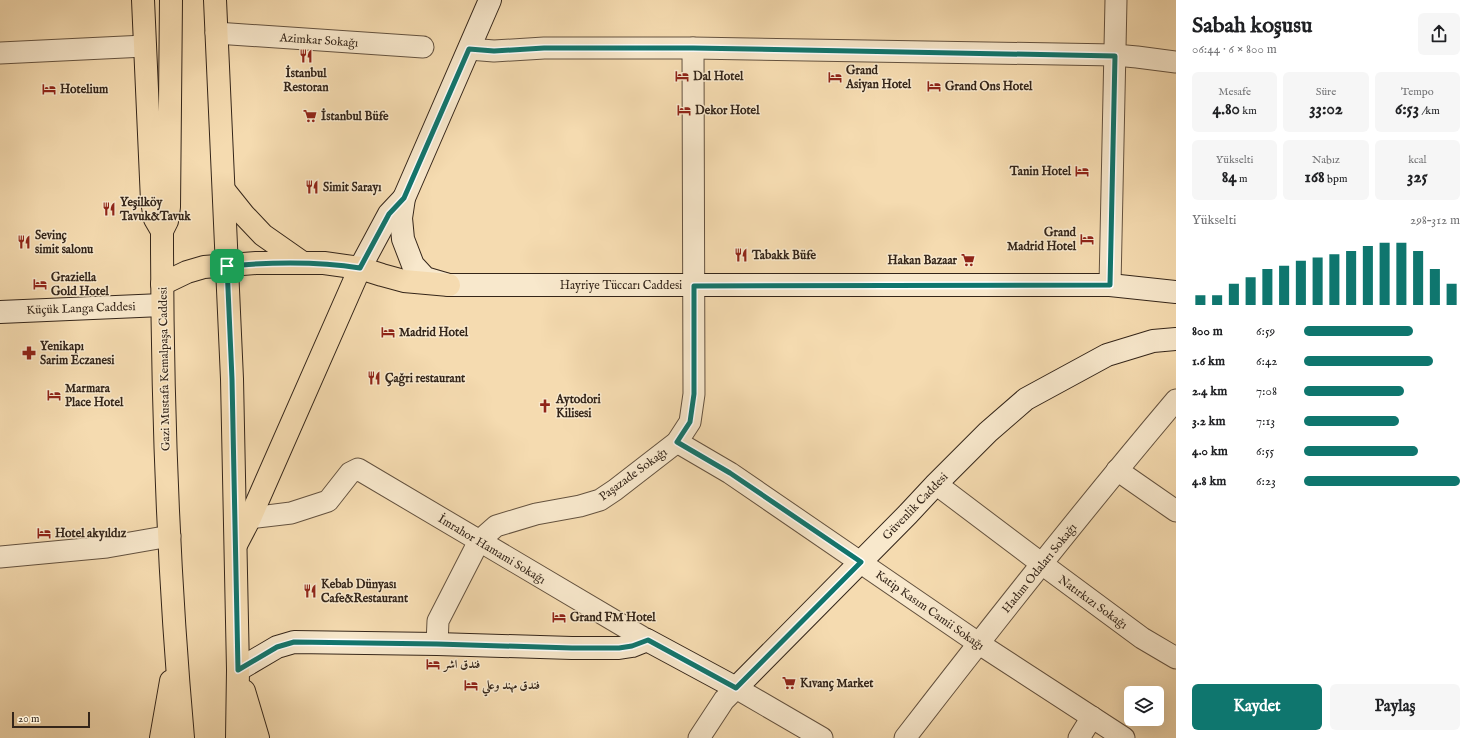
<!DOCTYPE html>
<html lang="tr">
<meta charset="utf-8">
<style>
:root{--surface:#fff;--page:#f6f6f6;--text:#202124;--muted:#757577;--accent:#0f766e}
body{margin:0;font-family:"IM FELL English",Amiri,serif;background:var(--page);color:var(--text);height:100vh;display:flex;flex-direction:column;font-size:15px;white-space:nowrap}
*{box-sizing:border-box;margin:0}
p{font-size:13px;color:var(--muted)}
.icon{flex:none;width:22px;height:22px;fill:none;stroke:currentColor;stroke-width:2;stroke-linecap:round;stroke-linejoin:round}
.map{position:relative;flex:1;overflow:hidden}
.side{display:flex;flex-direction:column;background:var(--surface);width:300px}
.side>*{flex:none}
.tools{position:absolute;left:1124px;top:686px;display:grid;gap:8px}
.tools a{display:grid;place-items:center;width:40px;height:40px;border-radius:6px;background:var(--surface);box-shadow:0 4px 16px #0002;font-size:20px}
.scale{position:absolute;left:12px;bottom:10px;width:78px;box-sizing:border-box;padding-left:4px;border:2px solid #342519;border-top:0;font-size:11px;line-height:14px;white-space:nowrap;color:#342519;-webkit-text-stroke:3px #f8e8cc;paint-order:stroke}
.pin{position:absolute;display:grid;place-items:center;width:34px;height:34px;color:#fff;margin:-17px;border-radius:8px;box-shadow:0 2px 6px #0006}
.round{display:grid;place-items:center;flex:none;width:42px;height:42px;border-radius:6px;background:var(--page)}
.head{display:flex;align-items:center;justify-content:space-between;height:68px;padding:0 16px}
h1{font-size:22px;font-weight:700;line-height:30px}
.figures{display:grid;grid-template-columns:repeat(3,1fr);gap:6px;height:68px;padding:4px 16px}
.figures div{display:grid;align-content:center;border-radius:6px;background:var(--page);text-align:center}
.figures b{font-size:17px;font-weight:700}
.figures small{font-size:11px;font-weight:400}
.figures p{font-size:11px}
.chart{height:112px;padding:8px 16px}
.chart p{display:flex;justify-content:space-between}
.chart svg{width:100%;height:72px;margin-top:4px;stroke:var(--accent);stroke-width:6}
.cta{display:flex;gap:8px;margin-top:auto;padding:8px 16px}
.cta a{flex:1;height:46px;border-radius:6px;background:var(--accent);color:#fff;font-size:16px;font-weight:700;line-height:46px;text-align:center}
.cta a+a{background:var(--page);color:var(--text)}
ul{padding:0 16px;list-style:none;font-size:13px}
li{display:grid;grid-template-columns:64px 48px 1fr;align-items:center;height:30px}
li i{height:10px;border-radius:5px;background:var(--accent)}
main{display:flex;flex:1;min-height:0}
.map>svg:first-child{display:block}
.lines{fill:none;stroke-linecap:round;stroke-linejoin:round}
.street-casing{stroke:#64523f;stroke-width:23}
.secondary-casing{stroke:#342519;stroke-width:24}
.primary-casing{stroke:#342519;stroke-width:24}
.street{stroke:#f8e8cc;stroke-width:21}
.secondary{stroke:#f8e8cc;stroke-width:22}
.primary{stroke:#f5dbb0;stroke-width:22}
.route-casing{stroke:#fff;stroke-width:8}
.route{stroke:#0f766e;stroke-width:5}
.labels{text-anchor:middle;stroke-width:3;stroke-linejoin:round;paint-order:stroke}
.street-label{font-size:12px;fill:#342519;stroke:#f8e8cc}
.poi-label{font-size:12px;font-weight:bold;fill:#342519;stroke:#f8e8cc;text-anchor:start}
</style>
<main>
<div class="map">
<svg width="1176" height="738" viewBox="0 0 1176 738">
<rect width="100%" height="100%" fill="#f5dbb0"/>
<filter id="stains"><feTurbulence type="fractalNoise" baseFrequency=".005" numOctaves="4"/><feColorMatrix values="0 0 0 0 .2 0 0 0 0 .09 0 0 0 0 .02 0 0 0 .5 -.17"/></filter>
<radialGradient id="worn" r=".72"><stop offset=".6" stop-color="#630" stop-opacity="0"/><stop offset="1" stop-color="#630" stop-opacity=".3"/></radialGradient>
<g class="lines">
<!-- street casing -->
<g class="street-casing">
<g id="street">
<polyline points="216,33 423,47"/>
<polyline points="469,49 494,51 544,48 693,48 1115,55 1137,57 1176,62"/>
<polyline points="0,53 145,46"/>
<polyline points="1110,285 1116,0"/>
<polyline points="677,442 730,473 978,643 1124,738"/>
<polyline points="1117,470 1176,511"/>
<polyline points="936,484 1042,564 1142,638 1176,658"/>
<polyline points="250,518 291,513 328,501 350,473 358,469 647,640"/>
<polyline points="0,557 107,547 170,536"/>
<polyline points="437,644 438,621 479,541 496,526 536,514 580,506 600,500 615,490 677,442 690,422 694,394 693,48"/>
<polyline points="699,738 724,700 736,688 822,738"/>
<path d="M905,738C993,624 1083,510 1176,400"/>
<polyline points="1079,738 1092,717"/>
</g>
</g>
<!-- secondary casing -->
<g class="secondary-casing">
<g id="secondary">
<polyline points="490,0 404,198 401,218 403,239 413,265 425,278 449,285 1110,285 1176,292"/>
<polyline points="360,268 389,214 404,198"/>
<polyline points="0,312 162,305"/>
<polyline points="238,670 277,647 294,642 437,644 572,648 619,648 632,646 647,640 736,688 908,514 936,484 988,432 1026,399 1107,355 1153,341 1176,339"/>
</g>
</g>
<!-- primary casing -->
<g class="primary-casing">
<g id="primary">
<polyline points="143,0 152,201 155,219 162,231"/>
<path d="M171,0L169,207L167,221L162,231C162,400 168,570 183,738"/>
<polyline points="215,0 232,379 238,670 237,738"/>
<polyline points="224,190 244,215 263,235 303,263"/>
<polyline points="162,284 187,272 204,267 256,263 324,263 360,268 382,275 404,281 449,285"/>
<polyline points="237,543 250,518 360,268"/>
<polyline points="244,691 258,738"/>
<polyline points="161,738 171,681"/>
</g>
</g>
<!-- street -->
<use href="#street" class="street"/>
<!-- secondary -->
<use href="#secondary" class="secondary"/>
<!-- primary -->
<use href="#primary" class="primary"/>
</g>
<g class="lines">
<!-- route casing -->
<g class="route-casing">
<path id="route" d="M544,48H693L1115,56L1110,285L694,286V394L690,422L677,442L730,473L861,562L736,688L648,640L632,646L619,648H572L437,644L294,642L277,647L238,670L232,379L227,266C272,262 316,261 360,268L389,214L404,198L469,49L494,51Z"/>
</g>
<!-- route -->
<use href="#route" class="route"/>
</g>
<!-- icons -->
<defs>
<g id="restaurant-bare" transform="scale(1.08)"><path d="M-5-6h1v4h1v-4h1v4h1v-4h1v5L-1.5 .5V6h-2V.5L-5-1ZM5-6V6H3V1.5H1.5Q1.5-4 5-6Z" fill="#8f2418" stroke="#f8e8cc" stroke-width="2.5" paint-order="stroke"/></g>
<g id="hotel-bare" transform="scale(1.08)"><path d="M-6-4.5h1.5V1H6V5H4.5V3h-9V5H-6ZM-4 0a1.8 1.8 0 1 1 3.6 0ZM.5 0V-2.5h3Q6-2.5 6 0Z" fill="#8f2418" stroke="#f8e8cc" stroke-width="2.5" paint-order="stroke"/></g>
<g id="supermarket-bare" transform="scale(1.08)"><path d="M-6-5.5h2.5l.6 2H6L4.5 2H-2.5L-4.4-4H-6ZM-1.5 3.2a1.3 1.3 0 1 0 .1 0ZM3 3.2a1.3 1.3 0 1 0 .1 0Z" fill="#8f2418" stroke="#f8e8cc" stroke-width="2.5" paint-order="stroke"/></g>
<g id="pharmacy-bare" transform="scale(1.08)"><path d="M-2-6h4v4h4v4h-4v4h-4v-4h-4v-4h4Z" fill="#8f2418" stroke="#f8e8cc" stroke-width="2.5" paint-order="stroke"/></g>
<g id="church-bare" transform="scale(1.08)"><path d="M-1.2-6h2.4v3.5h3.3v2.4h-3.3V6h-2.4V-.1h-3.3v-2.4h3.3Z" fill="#8f2418" stroke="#f8e8cc" stroke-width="2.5" paint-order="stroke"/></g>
</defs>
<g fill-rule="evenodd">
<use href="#restaurant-bare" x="306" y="56"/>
<use href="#hotel-bare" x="682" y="76"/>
<use href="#hotel-bare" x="835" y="77"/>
<use href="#hotel-bare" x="934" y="86"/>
<use href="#hotel-bare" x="49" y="89"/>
<use href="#hotel-bare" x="684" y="110"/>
<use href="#supermarket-bare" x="310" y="116"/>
<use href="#hotel-bare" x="1082" y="171"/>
<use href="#restaurant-bare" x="312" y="187"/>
<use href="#restaurant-bare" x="109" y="209"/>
<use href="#hotel-bare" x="1087" y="239"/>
<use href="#restaurant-bare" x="24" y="242"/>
<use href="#restaurant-bare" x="741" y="255"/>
<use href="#supermarket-bare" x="968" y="260"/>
<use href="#hotel-bare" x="40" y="284"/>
<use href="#hotel-bare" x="388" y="332"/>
<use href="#pharmacy-bare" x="29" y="353"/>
<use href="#restaurant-bare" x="374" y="378"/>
<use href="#hotel-bare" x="54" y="395"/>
<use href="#church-bare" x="545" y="406"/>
<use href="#hotel-bare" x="44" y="533"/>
<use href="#restaurant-bare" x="310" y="591"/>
<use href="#hotel-bare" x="559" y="617"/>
<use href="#hotel-bare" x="433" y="664"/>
<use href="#supermarket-bare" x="789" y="683"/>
<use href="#hotel-bare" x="471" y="685"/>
</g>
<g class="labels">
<!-- street labels -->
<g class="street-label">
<text transform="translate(319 40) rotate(4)" y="4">Azimkar Sokağı</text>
<text x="621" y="289">Hayriye Tüccarı Caddesi</text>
<text transform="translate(81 308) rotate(-2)" y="4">Küçük Langa Caddesi</text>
<text transform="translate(164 369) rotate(-91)" y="4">Gazi Mustafa Kemalpaşa Caddesi</text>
<text transform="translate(633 474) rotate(-36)" y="4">Paşazade Sokağı</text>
<text transform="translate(915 506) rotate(-46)" y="4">Güvenlik Caddesi</text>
<text transform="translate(492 549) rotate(31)" y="4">İmrahor Hamami Sokağı</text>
<text transform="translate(1039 568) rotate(-51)" y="4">Hadım Odaları Sokağı</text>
<text transform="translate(1093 602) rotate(36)" y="4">Natırkızı Sokağı</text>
<text transform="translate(930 610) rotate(35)" y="4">Katip Kasım Camii Sokağı</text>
</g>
<!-- poi labels -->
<g class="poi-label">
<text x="846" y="74">Grand<tspan x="846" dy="14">Asiyan Hotel</tspan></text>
<text x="306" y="77" text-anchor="middle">İstanbul<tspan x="306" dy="14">Restoran</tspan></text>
<text x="693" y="80">Dal Hotel</text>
<text x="945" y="90">Grand Ons Hotel</text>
<text x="60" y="93">Hotelium</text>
<text x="695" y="114">Dekor Hotel</text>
<text x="321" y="120">İstanbul Büfe</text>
<text x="1071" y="175" text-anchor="end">Tanin Hotel</text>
<text x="323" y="191">Simit Sarayı</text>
<text x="120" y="206">Yeşilköy<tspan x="120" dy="14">Tavuk&amp;Tavuk</tspan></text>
<text x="1076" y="236" text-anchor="end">Grand<tspan x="1076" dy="14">Madrid Hotel</tspan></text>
<text x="35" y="239">Sevinç<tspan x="35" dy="14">simit salonu</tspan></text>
<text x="752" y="259">Tabakk Büfe</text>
<text x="957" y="264" text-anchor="end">Hakan Bazaar</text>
<text x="51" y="281">Graziella<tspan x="51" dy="14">Gold Hotel</tspan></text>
<text x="399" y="336">Madrid Hotel</text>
<text x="40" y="350">Yenikapı<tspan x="40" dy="14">Sarim Eczanesi</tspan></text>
<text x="385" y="382">Çağri restaurant</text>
<text x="65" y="392">Marmara<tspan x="65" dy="14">Place Hotel</tspan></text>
<text x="556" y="403">Aytodori<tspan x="556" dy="14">Kilisesi</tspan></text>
<text x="55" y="537">Hotel akyıldız</text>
<text x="321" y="588">Kebab Dünyası<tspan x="321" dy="14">Cafe&amp;Restaurant</tspan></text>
<text x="570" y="621">Grand FM Hotel</text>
<text x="444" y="668">فندق اشر</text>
<text x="800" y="687">Kıvanç Market</text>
<text x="482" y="689">فندق مهند وعلي</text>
</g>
</g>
<rect width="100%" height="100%" filter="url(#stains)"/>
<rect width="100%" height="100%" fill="url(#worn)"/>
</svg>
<div class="tools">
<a><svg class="icon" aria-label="layers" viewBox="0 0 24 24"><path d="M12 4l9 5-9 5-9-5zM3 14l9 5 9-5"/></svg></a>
</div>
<div class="scale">20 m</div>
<div class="pin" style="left:227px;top:266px;background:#1e9e55"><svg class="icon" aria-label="arrive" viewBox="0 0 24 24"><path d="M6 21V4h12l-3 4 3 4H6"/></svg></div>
</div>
<section class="side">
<div class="head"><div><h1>Sabah koşusu</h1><p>06:44 · 6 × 800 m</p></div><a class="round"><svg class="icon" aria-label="share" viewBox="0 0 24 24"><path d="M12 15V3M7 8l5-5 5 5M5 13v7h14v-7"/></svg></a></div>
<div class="figures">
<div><p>Mesafe</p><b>4.80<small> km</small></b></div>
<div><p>Süre</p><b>33:02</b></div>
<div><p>Tempo</p><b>6:53<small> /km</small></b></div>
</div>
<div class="figures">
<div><p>Yükselti</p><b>84<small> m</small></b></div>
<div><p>Nabız</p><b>168<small> bpm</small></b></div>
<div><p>kcal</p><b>325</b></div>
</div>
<div class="chart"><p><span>Yükselti</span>298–312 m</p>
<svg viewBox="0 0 160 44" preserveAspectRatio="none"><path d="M5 44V38M15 44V38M25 44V31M35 44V27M45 44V22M55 44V20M65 44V17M75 44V15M85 44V13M95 44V11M105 44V8M115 44V6M125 44V6M135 44V11M145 44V22M155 44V31"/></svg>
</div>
<ul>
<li><b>800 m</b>6:59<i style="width:70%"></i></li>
<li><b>1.6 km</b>6:42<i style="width:83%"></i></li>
<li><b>2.4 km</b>7:08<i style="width:64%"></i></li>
<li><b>3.2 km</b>7:13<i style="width:61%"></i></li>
<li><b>4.0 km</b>6:55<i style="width:73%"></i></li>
<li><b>4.8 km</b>6:23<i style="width:100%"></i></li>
</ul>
<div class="cta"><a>Kaydet</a><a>Paylaş</a></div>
</section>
</main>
